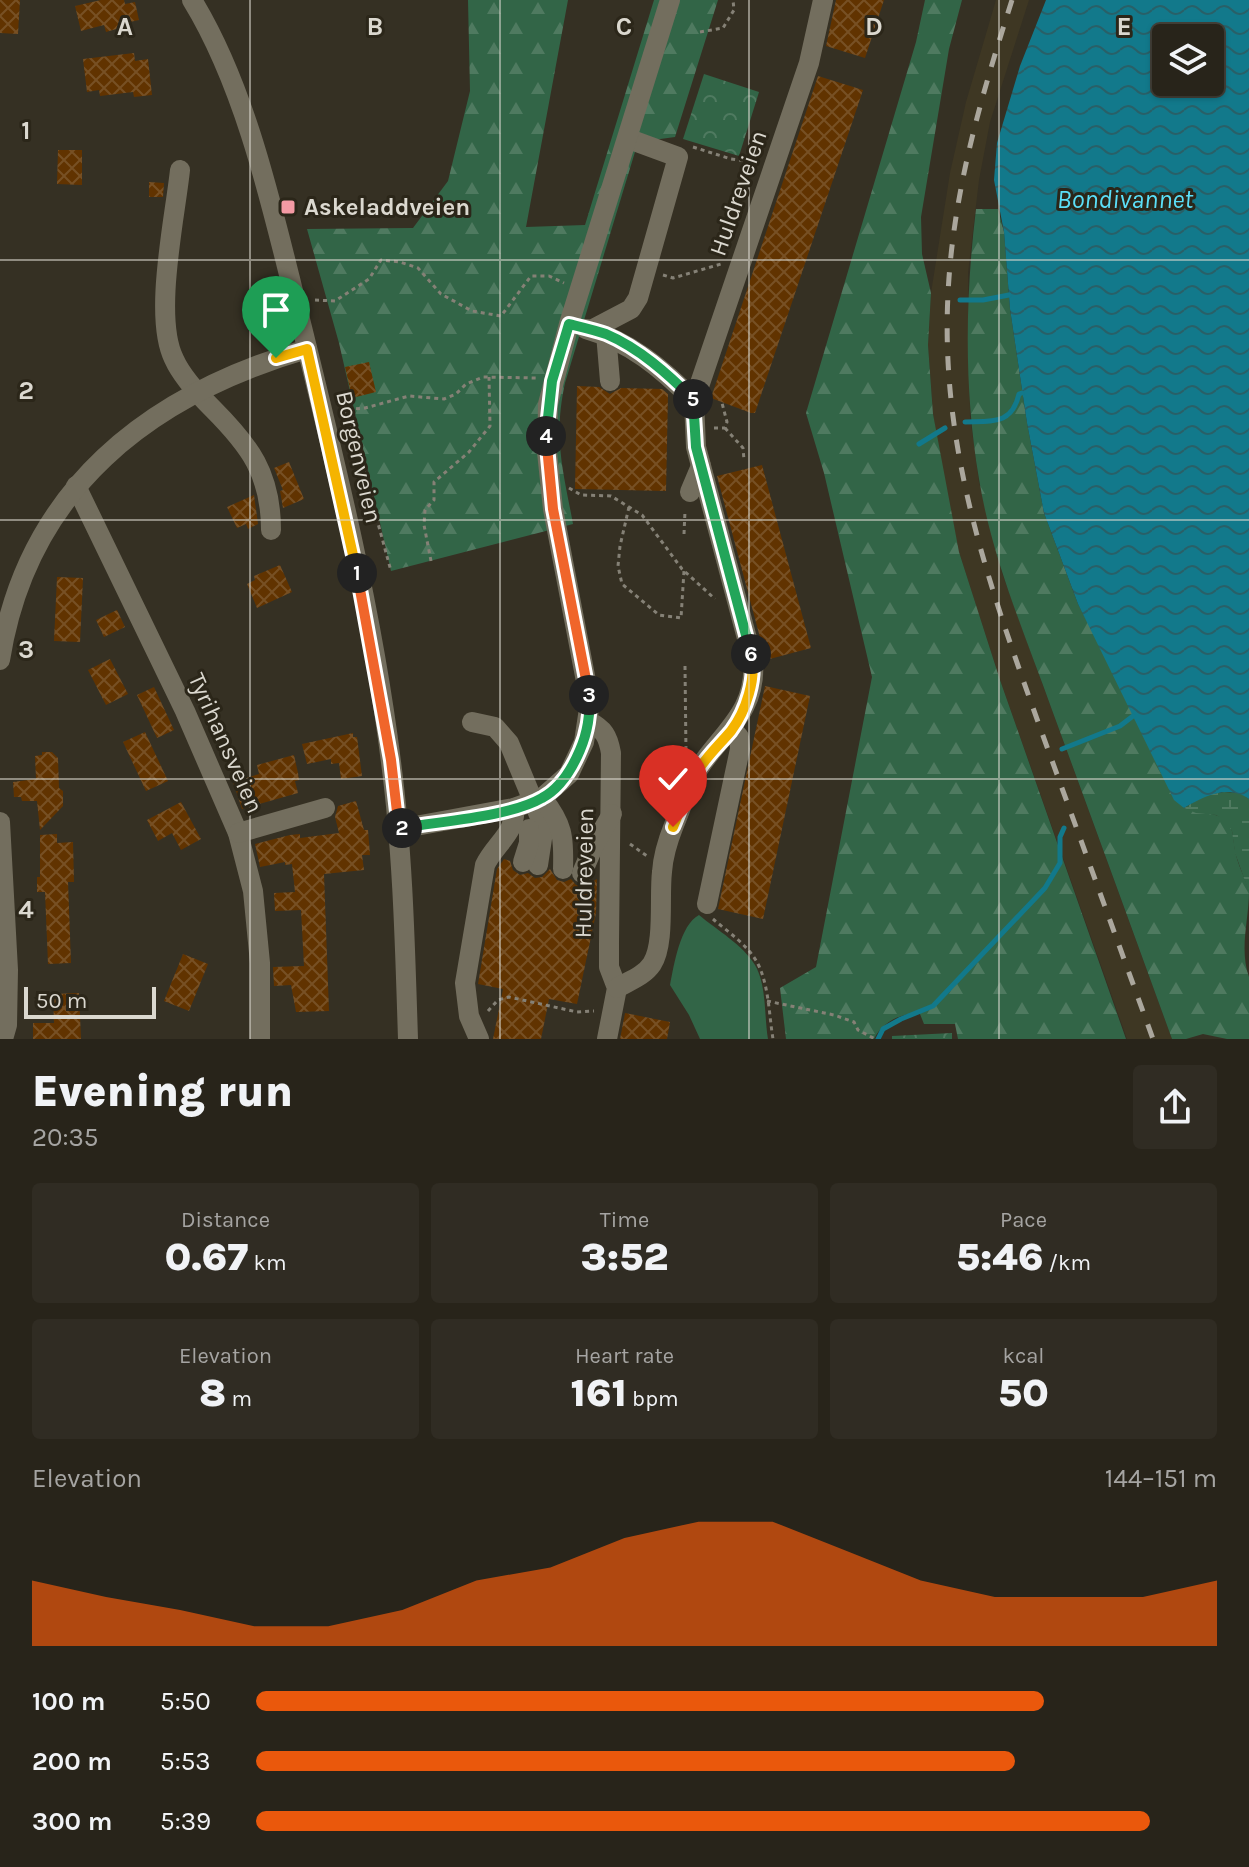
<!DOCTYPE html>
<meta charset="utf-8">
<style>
:root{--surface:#28241a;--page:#302c23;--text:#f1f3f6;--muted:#a5a4a2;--line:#444139;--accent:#ea580c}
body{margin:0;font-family:Karla,sans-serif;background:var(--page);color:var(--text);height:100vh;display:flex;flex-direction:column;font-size:30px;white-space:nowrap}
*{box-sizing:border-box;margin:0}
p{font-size:26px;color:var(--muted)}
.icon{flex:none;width:44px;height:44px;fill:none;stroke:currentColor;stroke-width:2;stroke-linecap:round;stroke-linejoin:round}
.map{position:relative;height:1039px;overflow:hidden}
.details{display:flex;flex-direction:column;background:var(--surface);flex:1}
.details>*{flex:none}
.controls{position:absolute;left:1152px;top:24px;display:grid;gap:16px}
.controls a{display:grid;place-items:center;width:72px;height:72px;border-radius:8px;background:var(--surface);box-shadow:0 2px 6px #0004,0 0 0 2px var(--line);font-size:40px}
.scale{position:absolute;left:24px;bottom:20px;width:132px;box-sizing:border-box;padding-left:8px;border:4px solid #dbd8cf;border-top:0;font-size:22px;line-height:28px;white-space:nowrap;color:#dbd8cf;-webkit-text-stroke:6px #2b2619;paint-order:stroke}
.pin{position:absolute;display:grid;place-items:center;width:68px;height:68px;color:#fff;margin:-82px -34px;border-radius:50% 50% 50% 0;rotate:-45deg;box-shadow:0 0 8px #0007}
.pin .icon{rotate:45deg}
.km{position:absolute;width:40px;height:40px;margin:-20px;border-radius:50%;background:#222;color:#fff;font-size:22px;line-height:40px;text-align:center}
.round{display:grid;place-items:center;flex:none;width:84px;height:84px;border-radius:8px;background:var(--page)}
.overview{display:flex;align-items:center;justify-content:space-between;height:136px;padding:0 32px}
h1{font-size:44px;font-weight:800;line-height:60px}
.stats{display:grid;grid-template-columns:repeat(3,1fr);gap:12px;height:136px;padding:8px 32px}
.stats div{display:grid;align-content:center;border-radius:8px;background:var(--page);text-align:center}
.stats b{font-size:40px;font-weight:800}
.stats small{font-size:22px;font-weight:400}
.stats p{font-size:22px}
.chart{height:224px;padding:16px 32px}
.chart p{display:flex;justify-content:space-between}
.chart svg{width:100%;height:144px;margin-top:8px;fill:var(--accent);opacity:.7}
ul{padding:0 32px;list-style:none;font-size:26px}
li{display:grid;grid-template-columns:128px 96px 1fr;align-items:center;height:60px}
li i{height:20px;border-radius:10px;background:var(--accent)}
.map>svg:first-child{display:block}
.built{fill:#3e3723}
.grass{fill:#326547}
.forest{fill:url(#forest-firs)}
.wetland{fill:url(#wetland-marsh)}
.park{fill:url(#park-crowns)}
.water{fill:url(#water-waves);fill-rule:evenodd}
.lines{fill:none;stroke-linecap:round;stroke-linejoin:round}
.stream{stroke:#12798b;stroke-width:5}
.building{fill:url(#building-cross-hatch)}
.path{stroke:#858176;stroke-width:3;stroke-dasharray:4 4;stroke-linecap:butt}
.minor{stroke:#736e5e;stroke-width:20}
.rail{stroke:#aba79d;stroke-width:5;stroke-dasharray:14 14;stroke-linecap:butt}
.split-1-casing{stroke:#fff;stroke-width:16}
.split-2-casing{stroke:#fff;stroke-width:16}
.split-3-casing{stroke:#fff;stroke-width:16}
.split-4-casing{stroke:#fff;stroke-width:16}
.split-5-casing{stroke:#fff;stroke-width:16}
.split-6-casing{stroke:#fff;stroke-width:16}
.split-7-casing{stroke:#fff;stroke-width:16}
.split-1{stroke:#f5b400;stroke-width:10}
.split-2{stroke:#f0652b;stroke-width:10}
.split-3{stroke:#22a559;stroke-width:10}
.split-4{stroke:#f0652b;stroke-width:10}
.split-5{stroke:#22a559;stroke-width:10}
.split-6{stroke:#22a559;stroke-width:10}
.split-7{stroke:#f5b400;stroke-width:10}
.grid{fill:none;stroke:#dbd8cf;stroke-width:2;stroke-opacity:0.55}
.poi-dot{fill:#f49aa4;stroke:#2b2619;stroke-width:3}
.labels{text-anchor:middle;stroke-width:6;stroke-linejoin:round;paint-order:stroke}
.street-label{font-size:24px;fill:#dbd8cf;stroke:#2b2619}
.poi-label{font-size:24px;font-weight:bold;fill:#dbd8cf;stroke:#2b2619;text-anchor:start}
.water-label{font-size:26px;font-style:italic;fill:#5bdff8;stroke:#2b2619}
.grid-label{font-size:26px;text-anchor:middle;font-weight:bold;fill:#dbd8cf;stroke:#2b2619;stroke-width:6;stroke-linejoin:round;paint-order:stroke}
</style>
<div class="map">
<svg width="1249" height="1039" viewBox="0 0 1249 1039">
<defs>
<pattern id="forest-firs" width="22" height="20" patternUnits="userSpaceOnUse" patternTransform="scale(2)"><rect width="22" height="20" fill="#326547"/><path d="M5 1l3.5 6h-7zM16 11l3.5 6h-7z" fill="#4f7a60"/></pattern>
<pattern id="wetland-marsh" width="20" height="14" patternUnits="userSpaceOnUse" patternTransform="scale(2)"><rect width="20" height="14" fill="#326547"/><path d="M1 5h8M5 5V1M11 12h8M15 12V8" fill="none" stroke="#4f7a60"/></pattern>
<pattern id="park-crowns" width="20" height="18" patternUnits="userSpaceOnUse" patternTransform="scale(2)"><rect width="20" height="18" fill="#326547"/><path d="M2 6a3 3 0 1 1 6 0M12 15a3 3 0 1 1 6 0" fill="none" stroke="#4f7a60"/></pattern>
<pattern id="water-waves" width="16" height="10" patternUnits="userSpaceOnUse" patternTransform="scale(2)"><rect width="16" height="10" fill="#12798b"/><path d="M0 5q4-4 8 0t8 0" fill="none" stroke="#286068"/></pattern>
<pattern id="building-cross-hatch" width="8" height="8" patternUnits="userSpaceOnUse" patternTransform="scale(2)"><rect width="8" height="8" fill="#613300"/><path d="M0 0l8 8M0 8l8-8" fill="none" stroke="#775024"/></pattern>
</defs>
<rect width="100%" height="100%" fill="#353023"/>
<!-- built -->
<polygon class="built" points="996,0 1029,0 990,122 979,180 968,273 970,416 979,482 1002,573 1172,1039 1127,1039 1000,680 959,552 946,490 933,414 928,345 931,293 950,173 966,102"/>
<!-- grass -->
<path class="grass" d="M699,915C717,930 743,945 755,965C767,986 764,1016 768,1039H700L689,1015L670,985C674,965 680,925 699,915Z"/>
<!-- forest -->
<g class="forest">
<path d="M468,0H568L526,227L585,225L654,0H718L675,137L638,142L565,383C553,438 563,470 573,524L391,571L339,343L307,229L413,228L448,181L470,91Z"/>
<path d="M925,0H962L949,49L921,217L922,254L931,293L928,345L933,414L959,552L1000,680L1126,1039H958L955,1024H924L920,1014C902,1012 882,1022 874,1039H786L780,988L816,967L872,677L824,473L806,413L916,42Z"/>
<path d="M976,209H998L1004,232L1010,309L1027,423L1044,513L1078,604L1184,808C1197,813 1216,812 1226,820C1234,828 1233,840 1235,850C1237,864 1245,877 1249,891C1249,920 1239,949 1249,977V1039H1227L1203,1034L1186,1039H1172C1132,929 1092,819 1052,710C1025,634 992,559 979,479C964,390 965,299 976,209Z"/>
</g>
<!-- wetland -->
<polygon class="wetland" points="1224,792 1241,793 1249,799 1249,892 1235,853 1232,831 1226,821 1216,815 1196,813 1184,808 1205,795"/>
<!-- park -->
<g class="park">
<polygon points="704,74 759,92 739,156 683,139"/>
<polygon points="952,1033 952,1039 892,1039 892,1036"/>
</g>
<!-- water -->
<path class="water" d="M1046,0H1249V799C1228,784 1204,796 1184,808L1174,800L1078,604L1044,513L1027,423L1010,309L1004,232L994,180L997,143L1020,66ZM1166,38H1210V82H1166Z"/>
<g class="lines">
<!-- stream -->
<g class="stream">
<polyline points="960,300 983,300 1009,295"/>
<path d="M965,422C992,421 1012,425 1019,394L1022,393"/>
<polyline points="919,444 945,428"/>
<polyline points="1062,749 1120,726 1133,716"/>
<polyline points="878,1039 883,1029 901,1019 933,1006 1045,888 1060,863 1060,837 1064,828"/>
</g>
</g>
<!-- building -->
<g class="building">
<polygon points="0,0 20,0 18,34 0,33"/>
<polygon points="101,0 124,0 125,4 135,2 139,20 130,22 130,25 106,32 104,25 81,31 75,6"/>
<polygon points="836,0 884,0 865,58 826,46"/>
<polygon points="134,53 135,61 148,59 152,95 134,97 133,92 100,96 99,90 87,92 83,59"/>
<polygon points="818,76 863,90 755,413 751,413 711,398"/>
<polygon points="58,150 82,150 82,185 57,184"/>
<polygon points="149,182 164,183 163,197 149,197"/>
<polygon points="369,362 376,392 352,398 345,367"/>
<polygon points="577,386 599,387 610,394 621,388 662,389 668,394 666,491 575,489"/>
<polygon points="289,462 304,499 283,508 280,491 283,490 274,468"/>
<polygon points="762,465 811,648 766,660 717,476"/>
<polygon points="254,495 258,524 248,529 246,524 237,528 227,507"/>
<polygon points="280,565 292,592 257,608 247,584 255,580 254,576"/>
<polygon points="57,577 83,578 80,642 54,641"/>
<polygon points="117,610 125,627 104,637 96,620"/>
<polygon points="110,659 128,694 106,705 88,670"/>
<polygon points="765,686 810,696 763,919 718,909"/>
<polygon points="154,687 174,730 157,738 137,695"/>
<polygon points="145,732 168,781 146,791 123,742"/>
<polygon points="353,733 353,737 357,737 362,776 341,779 339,763 331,764 331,759 307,764 302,744"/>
<polygon points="42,752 52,752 58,758 59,788 63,791 63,806 40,830 37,801 22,801 21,797 14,797 13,782 36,779 35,756 42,755"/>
<polygon points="294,755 298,773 299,780 295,781 298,793 242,809 233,782 259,774 257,765"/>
<polygon points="356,801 364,830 368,830 370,855 362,855 364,870 324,874 329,1011 296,1012 291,985 274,986 273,967 304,966 301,910 275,911 274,893 295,892 292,864 285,865 285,862 260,867 255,844 290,835 300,834 300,838 339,833 335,817 338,806"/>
<polygon points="181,802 201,839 181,850 172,833 158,841 147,820"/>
<polygon points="57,834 57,843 73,842 74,882 68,882 71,963 48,964 45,892 37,892 37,877 40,877 40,835"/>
<polygon points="504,859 510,861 513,870 520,875 528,873 535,878 542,877 550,869 557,880 564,882 571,879 576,885 583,886 597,879 596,913 577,1004 549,999 541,1039 493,1039 503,989 478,984 497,869"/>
<polygon points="183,954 208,964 189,1011 164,1001"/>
<polygon points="79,993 81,1039 33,1039 33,1023 54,1023 53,994"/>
<polygon points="625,1013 670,1022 667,1039 620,1039"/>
</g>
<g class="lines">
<!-- path -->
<g class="path">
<polyline points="700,32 723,28 734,10 733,0"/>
<polyline points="693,147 731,159 756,162"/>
<polyline points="663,275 673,278 721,264"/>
<polyline points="315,300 335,301 369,279 381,260 400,262 418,268 441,294 472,311 501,316 531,276 549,276 564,283"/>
<polyline points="340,410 365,408 409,396 444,399 456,394 466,384 483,377 536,378"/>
<polyline points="343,412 349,417 391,571"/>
<polyline points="714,428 725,428 727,422 722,403"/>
<polyline points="725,428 743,448 744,460"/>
<polyline points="569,488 581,495 611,496 642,515 682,569 715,599"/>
<polyline points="629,507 620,546 618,566 622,584 659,615 681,618 684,571"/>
<polyline points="684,534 685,511"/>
<polyline points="431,561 424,525 425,510 434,500 434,482 469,452 490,426 489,377"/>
<polyline points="685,666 686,754"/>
<polyline points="630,844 647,856"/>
<path d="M713,919C728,932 749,946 758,964C769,986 769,1015 773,1039"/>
<polyline points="767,1001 834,1015 854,1022 858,1030 875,1039"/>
<polyline points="488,1011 498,1000 509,997 577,1012 594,1011"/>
</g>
<!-- minor -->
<g class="minor">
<path d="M192,0C246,88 272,207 297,307C334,457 372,609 391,762C403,854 405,947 408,1039"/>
<path d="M180,170C175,218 153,317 174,359C182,377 198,394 212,408C250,446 271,474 271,530"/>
<path d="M586,329C629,341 663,369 694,401"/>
<polyline points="591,330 631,309 638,298 678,157 629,139"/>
<polyline points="606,334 610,381"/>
<polyline points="76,486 185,711 238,833 253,891 260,963 260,1039"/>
<polyline points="690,492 701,466"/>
<path d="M0,660C27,489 149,395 307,349"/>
<path d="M588,721C604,729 608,736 611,753L609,944V967L617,988L607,1039"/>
<polyline points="472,722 495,727 509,743 541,820 543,832 538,865"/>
<path d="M542,798C563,824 564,837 563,869"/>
<polyline points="0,822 8,970 7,1025 3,1039"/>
<polyline points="399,829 514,808 542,798 569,774 584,742 590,702 553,509 547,452 548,404 569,324 670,0"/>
<polyline points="238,833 325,808"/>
<polyline points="523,862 529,843 529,829"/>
<polyline points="582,873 594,845 612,814"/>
<polyline points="707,904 740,749 739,737 732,729"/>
<path d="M617,988C629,981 644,976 652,964C665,944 659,896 662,872C663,856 668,840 674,825C682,806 688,785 699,768C723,732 757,711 753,661L696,447L694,401L809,63L823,0"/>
<path d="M479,1039L469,1016L465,983L485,865C495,844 517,832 514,808"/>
</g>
<!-- rail -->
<path class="rail" d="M1012,0C981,97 953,192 948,294C940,451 990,588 1042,733C1079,835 1116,937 1153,1039"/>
</g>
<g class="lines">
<!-- split-1 casing -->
<g class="split-1-casing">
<polyline id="split-1" points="276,358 307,349 357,573"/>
</g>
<!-- split-2 casing -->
<g class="split-2-casing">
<polyline id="split-2" points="357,573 391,760 399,829 402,828"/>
</g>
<!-- split-3 casing -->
<g class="split-3-casing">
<path id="split-3" d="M402,828C441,821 509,817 542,798C561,788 572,769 580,750C587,734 591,713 589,695"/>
</g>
<!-- split-4 casing -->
<g class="split-4-casing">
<polyline id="split-4" points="546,436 553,509 589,695"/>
</g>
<!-- split-5 casing -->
<g class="split-5-casing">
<path id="split-5" d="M546,436L552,381L569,324C581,327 594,330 606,334C639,348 668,374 693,399"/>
</g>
<!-- split-6 casing -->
<g class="split-6-casing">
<polyline id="split-6" points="693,399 696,447 751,654"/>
</g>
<!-- split-7 casing -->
<g class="split-7-casing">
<path id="split-7" d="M673,827C681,808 688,787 699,769C708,755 720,744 731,731C746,711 757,678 751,654"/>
</g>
<!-- split-1 -->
<use href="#split-1" class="split-1"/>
<!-- split-2 -->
<use href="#split-2" class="split-2"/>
<!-- split-3 -->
<use href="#split-3" class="split-3"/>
<!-- split-4 -->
<use href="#split-4" class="split-4"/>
<!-- split-5 -->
<use href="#split-5" class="split-5"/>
<!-- split-6 -->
<use href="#split-6" class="split-6"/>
<!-- split-7 -->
<use href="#split-7" class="split-7"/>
</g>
<!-- grid -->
<path class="grid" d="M250,0V1039M500,0V1039M749,0V1039M999,0V1039M0,260H1249M0,520H1249M0,779H1249"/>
<!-- markers -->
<rect class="poi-dot" x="280" y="199" width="16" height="16" rx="4"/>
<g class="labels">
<!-- street labels -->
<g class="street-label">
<text transform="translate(738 193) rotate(-71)" y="8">Huldreveien</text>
<text transform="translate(359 457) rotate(77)" y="8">Borgenveien</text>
<text transform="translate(226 743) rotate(66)" y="8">Tyrihansveien</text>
<text transform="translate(584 873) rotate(-89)" y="8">Huldreveien</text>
</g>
<!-- poi labels -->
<g class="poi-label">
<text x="304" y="215">Askeladdveien</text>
</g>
<!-- water labels -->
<g class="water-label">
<text x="1125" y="208">Bondivannet</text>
</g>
</g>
<g class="grid-label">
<text x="125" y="35">A</text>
<text x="375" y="35">B</text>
<text x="624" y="35">C</text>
<text x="874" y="35">D</text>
<text x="1124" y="35">E</text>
<text x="26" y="139">1</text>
<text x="26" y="399">2</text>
<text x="26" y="658">3</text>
<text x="26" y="918">4</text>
</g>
</svg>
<div class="controls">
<a><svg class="icon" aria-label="layers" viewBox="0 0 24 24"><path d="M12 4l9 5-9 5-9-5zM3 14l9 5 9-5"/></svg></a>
</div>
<div class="scale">50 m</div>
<div class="pin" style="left:276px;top:358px;background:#1e9e55"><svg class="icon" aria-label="arrive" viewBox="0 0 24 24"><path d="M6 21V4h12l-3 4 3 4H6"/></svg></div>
<div class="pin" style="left:673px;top:827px;background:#d93025"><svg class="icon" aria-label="check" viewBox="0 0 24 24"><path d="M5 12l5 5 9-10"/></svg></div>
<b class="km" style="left:357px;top:573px">1</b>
<b class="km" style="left:402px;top:828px">2</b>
<b class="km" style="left:589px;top:695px">3</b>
<b class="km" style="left:546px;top:436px">4</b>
<b class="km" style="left:693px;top:399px">5</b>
<b class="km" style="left:751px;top:654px">6</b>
</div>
<section class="details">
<div class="overview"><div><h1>Evening run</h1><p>20:35</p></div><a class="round"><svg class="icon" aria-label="share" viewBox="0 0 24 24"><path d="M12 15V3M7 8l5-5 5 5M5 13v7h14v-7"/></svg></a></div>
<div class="stats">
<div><p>Distance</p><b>0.67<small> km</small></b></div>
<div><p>Time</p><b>3:52</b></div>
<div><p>Pace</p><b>5:46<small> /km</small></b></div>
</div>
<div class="stats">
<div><p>Elevation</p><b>8<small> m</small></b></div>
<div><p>Heart rate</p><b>161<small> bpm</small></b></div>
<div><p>kcal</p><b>50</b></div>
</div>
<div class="chart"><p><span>Elevation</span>144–151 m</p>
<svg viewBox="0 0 160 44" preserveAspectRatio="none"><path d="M0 44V24L10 29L20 33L30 38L40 38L50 33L60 24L70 20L80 11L90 6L100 6L110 15L120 24L130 29L140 29L150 29L160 24V44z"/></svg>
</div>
<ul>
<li><b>100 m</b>5:50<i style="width:82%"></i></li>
<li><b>200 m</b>5:53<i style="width:79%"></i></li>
<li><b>300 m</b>5:39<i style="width:93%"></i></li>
</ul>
</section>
